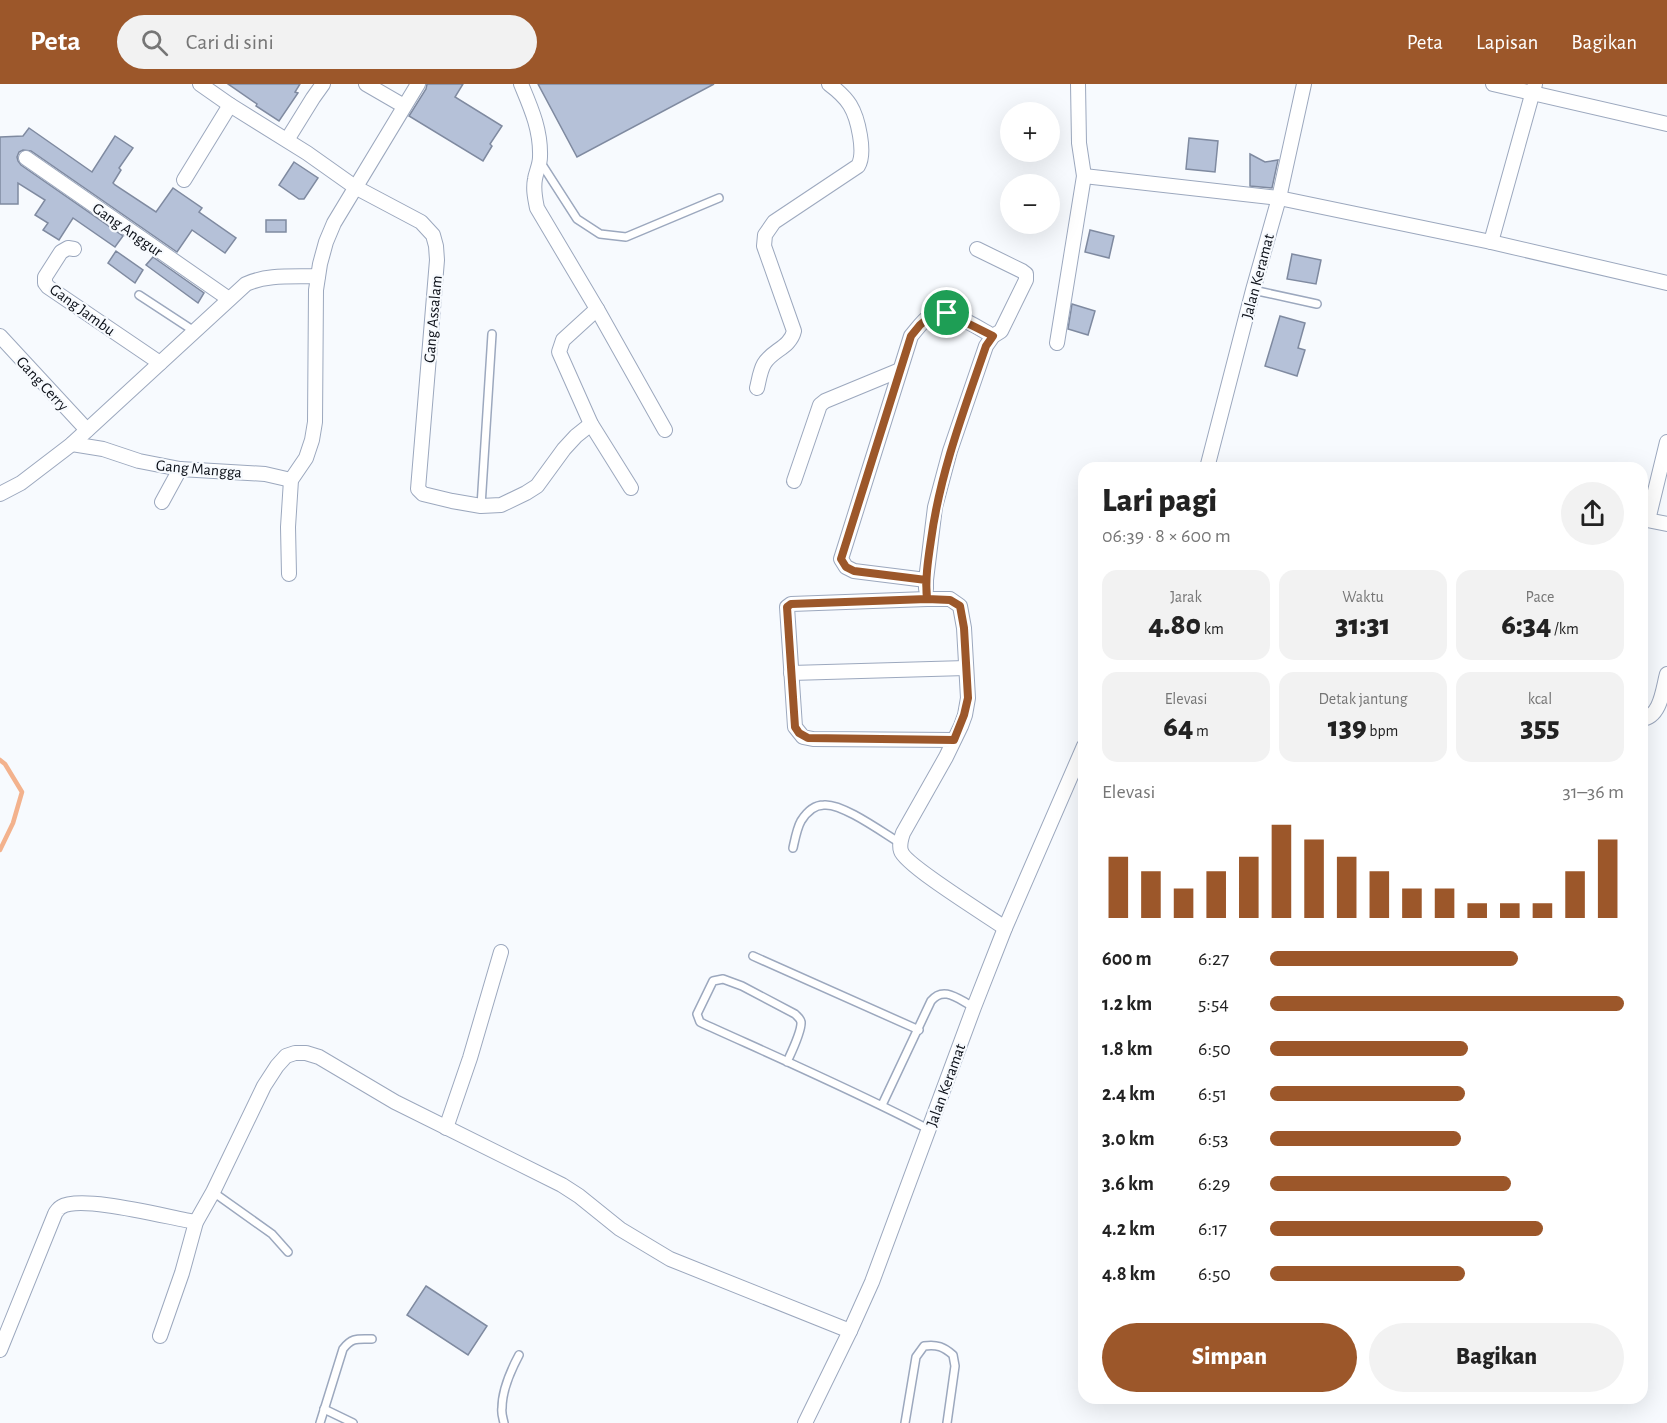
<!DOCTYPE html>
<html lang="id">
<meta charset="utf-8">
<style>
:root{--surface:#fff;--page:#f2f2f2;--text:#222;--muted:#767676;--accent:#9c572a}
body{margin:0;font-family:"Alegreya Sans",sans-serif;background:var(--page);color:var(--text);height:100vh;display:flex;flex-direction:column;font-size:22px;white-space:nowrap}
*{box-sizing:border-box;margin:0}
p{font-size:20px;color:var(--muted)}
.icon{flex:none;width:33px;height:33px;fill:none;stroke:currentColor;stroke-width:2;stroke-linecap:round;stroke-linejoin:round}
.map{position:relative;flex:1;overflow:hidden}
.details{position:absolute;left:1078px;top:378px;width:570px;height:942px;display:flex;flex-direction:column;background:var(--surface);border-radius:18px;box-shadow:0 6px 24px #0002}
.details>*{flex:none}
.buttons{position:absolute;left:1000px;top:18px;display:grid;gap:12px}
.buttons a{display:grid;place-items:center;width:60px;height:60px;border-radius:50%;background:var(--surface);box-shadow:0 6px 24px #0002;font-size:30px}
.pin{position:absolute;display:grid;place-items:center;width:51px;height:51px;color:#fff;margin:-26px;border:3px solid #fff;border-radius:50%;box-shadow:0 2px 6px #0007}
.round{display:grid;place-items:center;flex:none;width:63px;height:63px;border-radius:32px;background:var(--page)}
.headline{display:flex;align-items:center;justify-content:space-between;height:102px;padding:0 24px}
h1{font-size:33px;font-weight:800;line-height:45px}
.stats{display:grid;grid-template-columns:repeat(3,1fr);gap:9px;height:102px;padding:6px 24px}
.stats div{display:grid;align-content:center;border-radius:15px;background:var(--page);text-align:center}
.stats b{font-size:30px;font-weight:800}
.stats small{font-size:16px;font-weight:400}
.stats p{font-size:16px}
.chart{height:168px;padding:12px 24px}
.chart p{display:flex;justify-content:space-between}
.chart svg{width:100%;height:108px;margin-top:6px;stroke:var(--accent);stroke-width:6}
.action{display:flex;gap:12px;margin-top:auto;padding:12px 24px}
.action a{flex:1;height:69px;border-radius:36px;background:var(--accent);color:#fff;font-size:24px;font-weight:800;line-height:69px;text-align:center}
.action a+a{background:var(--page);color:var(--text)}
ul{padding:0 24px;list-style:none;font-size:20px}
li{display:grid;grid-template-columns:96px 72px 1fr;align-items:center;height:45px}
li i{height:15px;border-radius:8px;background:var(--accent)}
header{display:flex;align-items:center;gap:36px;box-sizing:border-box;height:84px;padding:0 30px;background:var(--accent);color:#fff}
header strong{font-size:28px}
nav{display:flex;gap:33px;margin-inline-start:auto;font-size:21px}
.search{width:420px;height:54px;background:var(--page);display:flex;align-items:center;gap:15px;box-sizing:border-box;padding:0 21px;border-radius:33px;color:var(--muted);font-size:22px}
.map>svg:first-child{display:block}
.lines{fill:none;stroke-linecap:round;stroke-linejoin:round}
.stream{stroke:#f3b28d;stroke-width:4.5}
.building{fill:#b5c1d8;stroke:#7f8aa0;stroke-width:1.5}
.service-casing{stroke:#9ca8be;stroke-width:10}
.minor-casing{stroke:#9ca8be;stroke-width:16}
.service{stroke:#fff;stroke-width:7}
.minor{stroke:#fff;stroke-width:14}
.route-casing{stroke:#fff;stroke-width:12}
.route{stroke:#9c572a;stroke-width:8}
.labels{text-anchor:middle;stroke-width:4.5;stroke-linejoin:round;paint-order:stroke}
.street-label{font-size:16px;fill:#0b0f17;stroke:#f7fafe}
</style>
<header>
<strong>Peta</strong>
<div class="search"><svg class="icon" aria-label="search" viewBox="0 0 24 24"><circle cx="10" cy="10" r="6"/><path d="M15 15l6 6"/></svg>Cari di sini</div>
<nav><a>Peta</a><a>Lapisan</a><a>Bagikan</a></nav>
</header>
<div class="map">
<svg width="1667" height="1339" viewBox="0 0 1667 1339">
<rect width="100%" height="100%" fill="#f7fafe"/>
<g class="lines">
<!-- stream -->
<polyline class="stream" points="0,676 5,680 22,708 13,739 0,766"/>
</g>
<!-- building -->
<g class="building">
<polygon points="228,0 300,0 295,8 298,9 279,37 256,22 257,20"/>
<polygon points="427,0 463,0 455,13 502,42 490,60 492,62 483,77 409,32 426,5"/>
<polygon points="538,0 714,0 577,73"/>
<polygon points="29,44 92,88 115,52 133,64 119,84 121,86 113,99 115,101 156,128 173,104 202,124 199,128 236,154 225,169 192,146 177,168 31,67 23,66 19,68 17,73 18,77 21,81 123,152 115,163 73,134 59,156 43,146 48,139 35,131 45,116 18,99 18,120 0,120 0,53 23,52"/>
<polygon points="1189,54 1218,57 1215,88 1186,85"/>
<polygon points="1250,70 1265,78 1278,76 1272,104 1250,102"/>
<polygon points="294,78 318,94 304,115 299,115 279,101"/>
<rect x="266" y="136" width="20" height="12"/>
<polygon points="1090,146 1114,152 1109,174 1085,168"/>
<polygon points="116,167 143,186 135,199 108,179"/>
<polygon points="1292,170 1321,176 1316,200 1287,195"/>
<polygon points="153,173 204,209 198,219 146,181"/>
<polygon points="1072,220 1095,227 1088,251 1068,245"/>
<polygon points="1280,232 1305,239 1298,264 1305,266 1297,292 1265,282"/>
<polygon points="426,1202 487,1242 468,1271 407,1231"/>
</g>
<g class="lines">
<!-- service casing -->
<g class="service-casing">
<g id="service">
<polyline points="541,79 577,135 600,150 626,153 719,114"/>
<polyline points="1253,206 1317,220"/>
<polyline points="139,211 194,247"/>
<polyline points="481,422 492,250"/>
<path d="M793,764C795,755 797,744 801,737C806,729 814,721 824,721C842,719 882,748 900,759"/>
<polyline points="753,872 919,946"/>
<path d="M787,978C791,969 802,947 801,938C800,934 798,933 795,930L742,902L723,895L713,897L697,930L700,938L704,940C779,974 855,1007 928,1045"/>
<path d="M882,1021L931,917C944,901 959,916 974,923"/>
<polyline points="213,1108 272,1150 288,1168"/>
<polyline points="324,1325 353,1339"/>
<path d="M320,1339L343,1265C352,1253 358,1255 372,1255"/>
<path d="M504,1339C503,1334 501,1329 502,1324C502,1306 511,1286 519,1271"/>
<path d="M905,1339L916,1273L924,1262C937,1260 944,1263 953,1271L955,1282L947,1339"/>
</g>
</g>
<!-- minor casing -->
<g class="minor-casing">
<g id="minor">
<polyline points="200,0 230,21 307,69 355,103 421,138 433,151 436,162 437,176 418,405 423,410 452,417 481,422 501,421 526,409 537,402 564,365 576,352 591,340"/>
<polyline points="366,0 404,22"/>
<path d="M521,0C531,24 541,46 540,73C540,81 536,88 535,95C533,105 535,114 537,124L597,225L665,346"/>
<polyline points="1493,0 1667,40"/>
<polyline points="287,56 313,14 323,0"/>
<polyline points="26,74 229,215"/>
<polyline points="1084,92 1279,114 1491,158 1667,199"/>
<polyline points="184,96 230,21"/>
<polyline points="1491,158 1535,0"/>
<polyline points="74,165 68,164 61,168 45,193 45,199 48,203 160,279"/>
<polyline points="597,225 563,256 559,268 591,340 631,404"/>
<polyline points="0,252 87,346"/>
<polyline points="1057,259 1084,92 1079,59 1078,0"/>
<path d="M757,304C759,296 760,287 764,280C772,266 790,264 794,247L764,162L765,151L774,138L858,82C866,69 858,34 850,21C845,13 837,6 829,0"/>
<polyline points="72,360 103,365 139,377 180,385 265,390 291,396"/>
<polyline points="1207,384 1253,206 1279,114 1304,0"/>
<polyline points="794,397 820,321 825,317 900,286"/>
<path d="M0,410L21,399L72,360L246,200C268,190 294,193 318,192"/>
<polyline points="162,418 180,385"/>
<polyline points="1642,435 1667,440"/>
<polyline points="1648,436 1667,358"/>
<polyline points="289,490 288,443 291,396 306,374 312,356 315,338 316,206 320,180 326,158 334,139 418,0"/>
<path d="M926,496L854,487L846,483L841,475L911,252C917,245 923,236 931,231C948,223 978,244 993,252"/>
<polyline points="926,505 926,496 935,423 950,367 986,262 993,252 1001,247 1026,196 1026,190 1022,187 977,165"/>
<polyline points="791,589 966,584"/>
<path d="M1642,635C1661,633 1663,604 1667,590"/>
<path d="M954,656L813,655L803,653L795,643L787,523L791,520L927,515H950L960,522L964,544L968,614L965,631L961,642L946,673L903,749C901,755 899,761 901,767C905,781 988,832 1005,844"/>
<polyline points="446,1044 470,974 501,868"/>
<polyline points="160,1252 182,1189 196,1138 213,1108 264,1002 277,982 286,972 295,969 306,969 319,973 395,1018 562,1101 579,1112 620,1145 670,1175 850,1247"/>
<path d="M0,1266L55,1130C55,1129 60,1123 61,1123C81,1110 170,1134 196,1138"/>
<polyline points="805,1339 850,1247 872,1198 974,923 1005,844 1084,662"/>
</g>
</g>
<!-- service -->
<use href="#service" class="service"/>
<!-- minor -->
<use href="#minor" class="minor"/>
</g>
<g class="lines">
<!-- route casing -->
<g class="route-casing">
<path id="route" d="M947,229L993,252L986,262C964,326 940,389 931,456C928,476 925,495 927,515L950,516L960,522L964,544L968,614L964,631L954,656L808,654L799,649L795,643L787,523L791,520L927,515L926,496L854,487L846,483L841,475L911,252L920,241L932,231L947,229"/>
</g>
<!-- route -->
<use href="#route" class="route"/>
</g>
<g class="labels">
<!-- street labels -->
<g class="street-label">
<text transform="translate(128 145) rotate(35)" y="6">Gang Anggur</text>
<text transform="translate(1257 192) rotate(-75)" y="6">Jalan Keramat</text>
<text transform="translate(83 225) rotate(36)" y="6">Gang Jambu</text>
<text transform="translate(432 235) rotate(-85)" y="6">Gang Assalam</text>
<text transform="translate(43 299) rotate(47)" y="6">Gang Cerry</text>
<text transform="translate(199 384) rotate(5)" y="6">Gang Mangga</text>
<text transform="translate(945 1001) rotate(-70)" y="6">Jalan Keramat</text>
</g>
</g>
</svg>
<div class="buttons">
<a>+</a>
<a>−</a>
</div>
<div class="pin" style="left:947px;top:229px;background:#1e9e55"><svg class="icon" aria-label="arrive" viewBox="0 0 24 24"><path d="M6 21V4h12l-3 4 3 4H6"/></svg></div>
<section class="details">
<div class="headline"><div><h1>Lari pagi</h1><p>06:39 · 8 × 600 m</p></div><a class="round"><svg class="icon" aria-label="share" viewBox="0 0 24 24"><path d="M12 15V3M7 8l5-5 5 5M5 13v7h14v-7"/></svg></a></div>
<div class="stats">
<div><p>Jarak</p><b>4.80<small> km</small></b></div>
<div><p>Waktu</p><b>31:31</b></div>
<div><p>Pace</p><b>6:34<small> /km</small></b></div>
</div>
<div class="stats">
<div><p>Elevasi</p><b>64<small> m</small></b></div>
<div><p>Detak jantung</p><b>139<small> bpm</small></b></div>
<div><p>kcal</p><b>355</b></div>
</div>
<div class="chart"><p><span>Elevasi</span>31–36 m</p>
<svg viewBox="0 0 160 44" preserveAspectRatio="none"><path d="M5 44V19M15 44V25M25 44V32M35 44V25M45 44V19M55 44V6M65 44V12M75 44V19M85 44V25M95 44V32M105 44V32M115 44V38M125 44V38M135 44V38M145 44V25M155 44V12"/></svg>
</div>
<ul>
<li><b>600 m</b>6:27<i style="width:70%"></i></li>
<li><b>1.2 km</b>5:54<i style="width:100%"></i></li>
<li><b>1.8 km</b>6:50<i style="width:56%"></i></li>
<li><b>2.4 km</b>6:51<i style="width:55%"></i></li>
<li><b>3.0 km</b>6:53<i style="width:54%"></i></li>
<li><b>3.6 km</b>6:29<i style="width:68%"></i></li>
<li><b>4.2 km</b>6:17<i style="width:77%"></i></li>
<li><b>4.8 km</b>6:50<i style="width:55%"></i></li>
</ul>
<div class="action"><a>Simpan</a><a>Bagikan</a></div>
</section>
</div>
